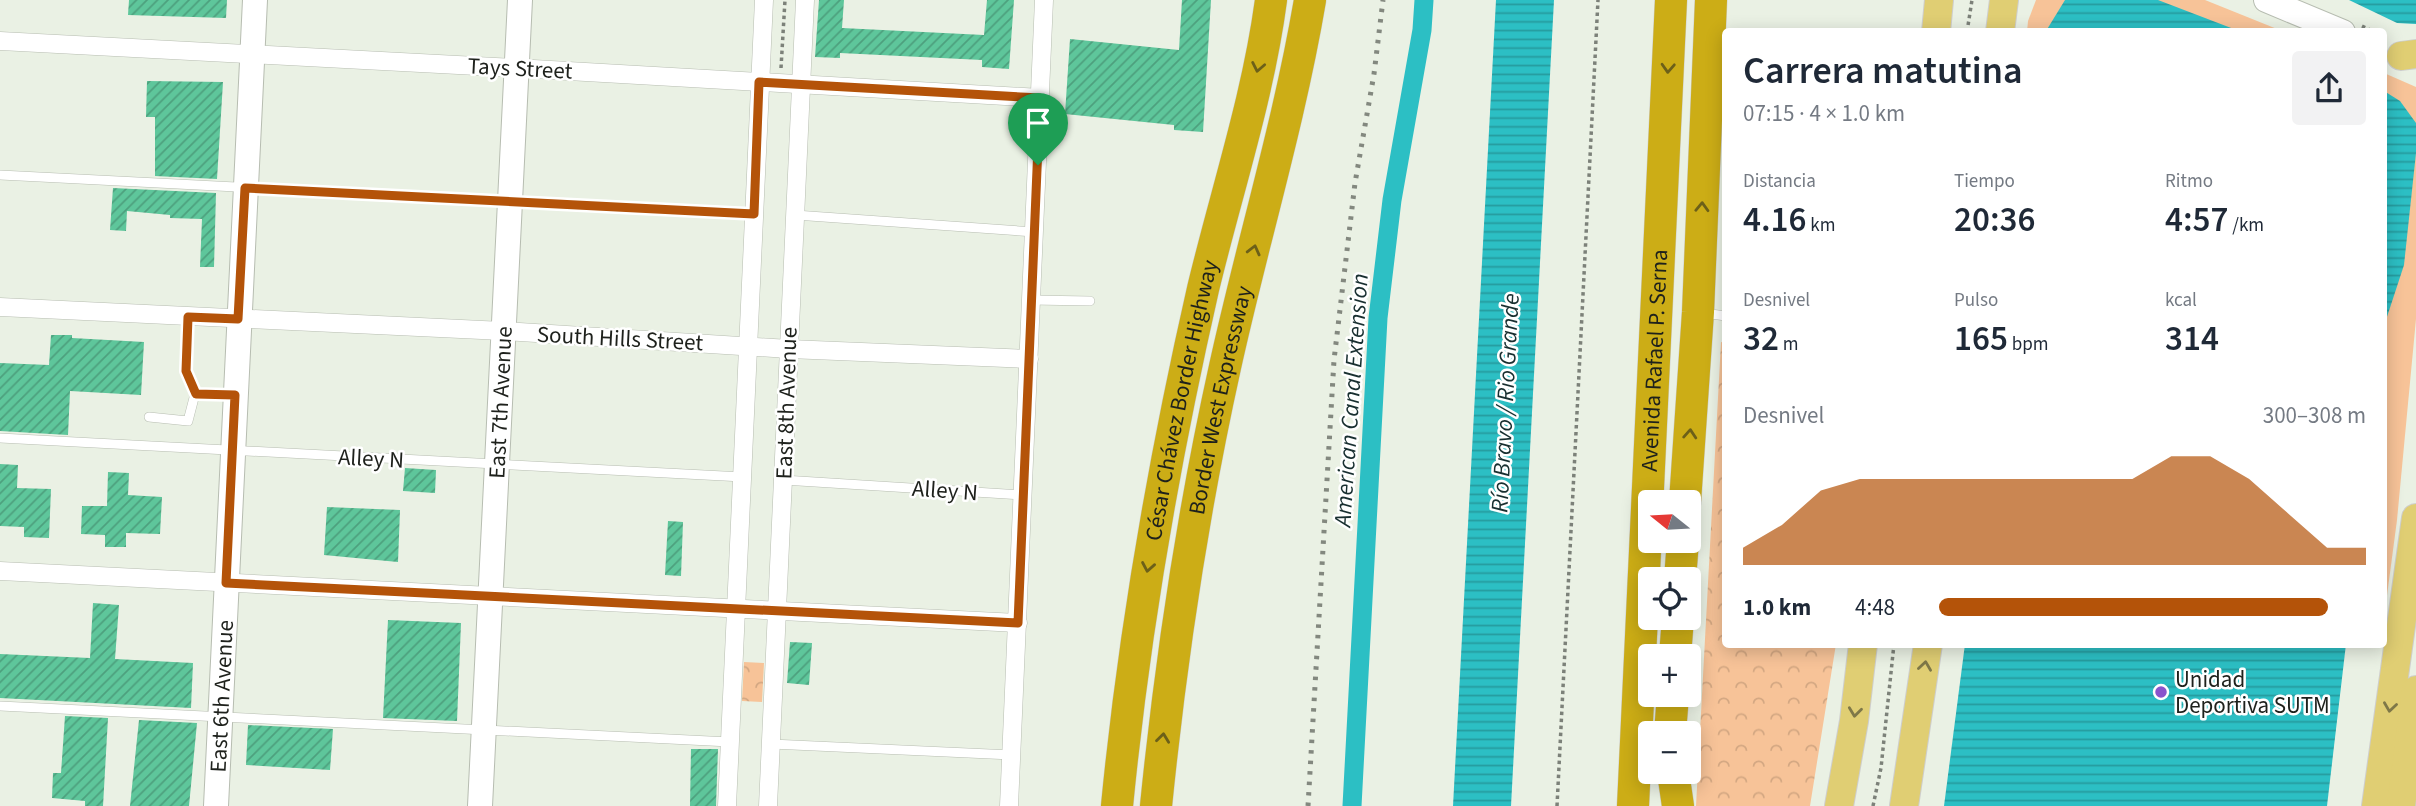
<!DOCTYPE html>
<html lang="es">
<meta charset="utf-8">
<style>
:root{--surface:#fff;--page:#f2f2f3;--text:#1f2937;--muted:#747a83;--accent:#b45309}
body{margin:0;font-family:"Source Sans 3",sans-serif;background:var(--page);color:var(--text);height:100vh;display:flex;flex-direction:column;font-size:26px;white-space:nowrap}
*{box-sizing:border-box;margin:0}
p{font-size:23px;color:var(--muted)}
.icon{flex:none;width:38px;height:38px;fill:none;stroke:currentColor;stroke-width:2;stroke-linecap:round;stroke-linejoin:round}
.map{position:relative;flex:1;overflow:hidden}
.side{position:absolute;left:1722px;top:28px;width:665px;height:620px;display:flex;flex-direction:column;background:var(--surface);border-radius:7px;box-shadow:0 4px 18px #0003}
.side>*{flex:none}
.needle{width:46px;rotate:288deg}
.buttons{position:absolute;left:1638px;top:490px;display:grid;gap:14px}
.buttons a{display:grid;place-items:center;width:63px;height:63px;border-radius:7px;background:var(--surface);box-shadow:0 4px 18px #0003;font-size:35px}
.pin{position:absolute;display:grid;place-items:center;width:60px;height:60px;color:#fff;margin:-72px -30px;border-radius:50% 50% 50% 0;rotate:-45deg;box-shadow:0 0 7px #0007}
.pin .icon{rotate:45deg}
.round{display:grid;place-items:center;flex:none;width:74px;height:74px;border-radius:7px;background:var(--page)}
.summary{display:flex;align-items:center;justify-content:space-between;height:119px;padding:0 21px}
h1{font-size:38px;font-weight:600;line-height:52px}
.stats{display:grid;grid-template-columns:repeat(3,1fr);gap:10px;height:119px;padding:7px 21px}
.stats div{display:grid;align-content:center}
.stats b{font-size:35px;font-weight:600}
.stats small{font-size:19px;font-weight:400}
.stats p{font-size:19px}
.chart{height:196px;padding:14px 21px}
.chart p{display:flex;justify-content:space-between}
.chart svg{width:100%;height:126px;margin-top:7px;fill:var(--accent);opacity:.7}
ul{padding:0 21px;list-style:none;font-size:23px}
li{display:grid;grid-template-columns:112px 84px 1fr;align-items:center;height:52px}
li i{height:18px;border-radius:9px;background:var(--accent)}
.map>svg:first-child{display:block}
.park{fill:url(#park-crowns)}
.pitch{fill:#f7c398}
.water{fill:url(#water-rules)}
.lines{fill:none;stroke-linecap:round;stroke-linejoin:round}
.canal{stroke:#2cbfc4;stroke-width:19}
.building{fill:url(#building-hatch)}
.lane-casing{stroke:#b7bdb1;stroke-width:10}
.street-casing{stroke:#b7bdb1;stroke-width:19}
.secondary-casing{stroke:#b7bdb1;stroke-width:26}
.primary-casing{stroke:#cececd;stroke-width:30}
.highway-casing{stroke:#cececd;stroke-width:33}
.path{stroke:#7c8179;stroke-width:3.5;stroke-dasharray:3.5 3.5;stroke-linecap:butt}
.lane{stroke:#fff;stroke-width:9}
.street{stroke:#fff;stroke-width:18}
.secondary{stroke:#fff;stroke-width:24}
.primary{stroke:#e0ce73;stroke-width:28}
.highway{stroke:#ccad16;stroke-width:32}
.rail{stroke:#83887f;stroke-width:5;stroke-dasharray:3.5 7;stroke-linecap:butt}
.oneway{stroke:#6c6019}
.oneway2{stroke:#7f7848}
.route-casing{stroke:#fff;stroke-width:14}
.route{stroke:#b45309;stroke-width:9}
.poi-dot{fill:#8954cc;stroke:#fff;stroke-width:2.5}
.labels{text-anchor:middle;stroke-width:5;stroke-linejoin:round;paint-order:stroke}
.street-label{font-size:23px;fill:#1e211c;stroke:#fff}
.poi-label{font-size:23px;fill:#1e211c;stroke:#fff;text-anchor:start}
.water-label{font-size:24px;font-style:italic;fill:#182f30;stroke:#fff}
</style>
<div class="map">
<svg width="2416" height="806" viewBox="0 0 2416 806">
<defs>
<pattern id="park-crowns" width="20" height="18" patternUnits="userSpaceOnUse" patternTransform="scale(1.75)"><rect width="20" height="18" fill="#f7c398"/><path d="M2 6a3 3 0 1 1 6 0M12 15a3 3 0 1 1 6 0" fill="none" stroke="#d3a782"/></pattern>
<pattern id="water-rules" width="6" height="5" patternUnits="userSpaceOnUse" patternTransform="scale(1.75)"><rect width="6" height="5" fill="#2cbfc4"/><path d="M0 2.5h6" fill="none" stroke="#259b9e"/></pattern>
<pattern id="building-hatch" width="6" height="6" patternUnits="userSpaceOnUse" patternTransform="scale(1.75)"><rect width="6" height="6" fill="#5ec69b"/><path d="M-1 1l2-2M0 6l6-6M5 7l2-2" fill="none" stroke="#4da07e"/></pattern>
</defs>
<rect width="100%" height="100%" fill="#eaf1e4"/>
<!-- park -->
<g class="park">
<polygon points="1721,342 1726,343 1726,644 1836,644 1810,806 1696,806"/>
<polygon points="744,662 764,663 762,702 742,701"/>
</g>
<!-- pitch -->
<g class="pitch">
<polygon points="2036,0 2205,0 2282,31 2027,32 2028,21"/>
<polygon points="2384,73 2416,87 2416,319 2397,520 2384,618"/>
</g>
<!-- water -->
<g class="water">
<polygon points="1496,0 1554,0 1511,806 1453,806"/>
<polygon points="2065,0 2158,0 2239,31 2046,31"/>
<polygon points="2349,0 2416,0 2416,24 2397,23"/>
<polygon points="2384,91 2400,101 2416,123 2416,153 2404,265 2384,326"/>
<polygon points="1965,644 2346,644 2327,806 1944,806"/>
</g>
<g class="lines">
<!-- canal -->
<polyline class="canal" points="1352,806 1378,318 1392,200 1422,30 1424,0"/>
</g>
<!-- building -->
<g class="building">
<polygon points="129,0 227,0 226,18 128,15"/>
<polygon points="819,0 844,0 842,28 984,35 987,0 1014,0 1009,69 982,67 982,60 840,53 840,58 815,57"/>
<polygon points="1182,0 1211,0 1203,132 1174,130 1174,125 1065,114 1070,39 1179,50"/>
<polygon points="147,81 223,82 217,179 155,176 155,117 146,117"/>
<polygon points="113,188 216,193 214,267 200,267 202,219 170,218 170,215 127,211 126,231 110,230"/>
<polygon points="51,335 72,335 72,338 144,342 141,395 70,391 68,435 0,431 0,363 49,365"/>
<polygon points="0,464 18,465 17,488 51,489 49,538 24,537 24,527 0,526"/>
<polygon points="405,468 436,470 435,493 403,491"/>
<polygon points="108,472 129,473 128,495 162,497 160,534 126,533 126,547 105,547 105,535 81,534 82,506 107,506"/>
<polygon points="327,507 400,510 398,562 324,555"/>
<polygon points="668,521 683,522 681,576 665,575"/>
<polygon points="93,603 119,605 115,659 193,663 191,708 0,698 0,654 90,658"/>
<polygon points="388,620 461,623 457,721 383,718"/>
<polygon points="790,642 812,643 809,685 787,683"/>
<polygon points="65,716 108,718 103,806 85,806 85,801 52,798 53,773 61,773"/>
<polygon points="139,720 197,723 189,806 130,806"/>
<polygon points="248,725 333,729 330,770 246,765"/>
<polygon points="691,749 718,749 716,806 690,806"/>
</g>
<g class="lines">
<!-- lane casing -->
<g class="lane-casing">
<g id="lane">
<polyline points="0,175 754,213"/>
<polyline points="795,215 1035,232"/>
<polyline points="1032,300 1090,301"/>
<polyline points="1703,313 1726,316"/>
<polyline points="188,317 186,371 196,394"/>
<polyline points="149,417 188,421 195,394 234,395"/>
<polyline points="0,438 743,477"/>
<polyline points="783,480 1023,495"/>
<polyline points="0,706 730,742"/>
<polyline points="771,744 1012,755"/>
</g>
</g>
<!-- street casing -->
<g class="street-casing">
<g id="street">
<polyline points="0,41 516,68 1040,98"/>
<polyline points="0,307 503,331 789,349 1029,359"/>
<polyline points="0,571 1018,623"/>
<polyline points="727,806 764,0"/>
<polyline points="768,806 805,0"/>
<polyline points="1009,806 1044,0"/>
</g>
</g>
<!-- secondary casing -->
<g class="secondary-casing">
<g id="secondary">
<polyline points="2266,0 2343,32"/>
<path id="s1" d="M216,806L255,0"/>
<path id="s2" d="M480,806L520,0"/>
</g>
</g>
<!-- primary casing -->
<g class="primary-casing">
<g id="primary">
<polyline points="1936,32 1939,0"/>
<polyline points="2000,32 2004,0"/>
<polyline points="2401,56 2416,54"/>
<polyline points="1839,806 1854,721 1863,644"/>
<polyline points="1904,806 1928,644"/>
<polyline points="2376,806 2416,518"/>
<polyline points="2401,806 2416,690"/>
</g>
</g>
<!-- highway casing -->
<g class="highway-casing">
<g id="highway">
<polyline points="1685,502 1698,312 1711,0"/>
<polyline points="1680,579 1683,541"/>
<polyline points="1675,656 1678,618"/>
<polyline points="1670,733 1673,695"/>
<polyline points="1673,772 1678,806"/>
<path id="s3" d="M1117,806C1134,632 1164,460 1203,289C1226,193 1258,98 1271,0"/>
<path id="s4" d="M1156,806C1171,658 1193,511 1225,367C1252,244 1289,124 1310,0"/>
<path id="s5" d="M1633,806L1671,0"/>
</g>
</g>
<!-- path -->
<g class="path">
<polyline points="2362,26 2374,32"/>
<polyline points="1967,32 1972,0"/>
<polyline points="781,68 785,0"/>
<polyline points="1557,806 1598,0"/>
<polyline points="1873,806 1881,768 1894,644"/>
</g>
<!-- lane -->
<use href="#lane" class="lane"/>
<!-- street -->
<use href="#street" class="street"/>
<!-- secondary -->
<use href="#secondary" class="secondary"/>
<!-- primary -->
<use href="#primary" class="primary"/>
<!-- highway -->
<use href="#highway" class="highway"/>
<!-- rail -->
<polyline class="rail" points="1308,806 1334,360 1355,183 1374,74 1383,0"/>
</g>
<!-- one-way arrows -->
<defs><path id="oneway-chevron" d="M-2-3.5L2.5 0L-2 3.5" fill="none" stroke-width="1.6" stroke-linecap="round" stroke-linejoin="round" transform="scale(1.75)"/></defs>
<g class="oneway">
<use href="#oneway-chevron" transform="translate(1258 67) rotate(101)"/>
<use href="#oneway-chevron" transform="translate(1668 68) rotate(93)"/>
<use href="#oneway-chevron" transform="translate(1702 207) rotate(-88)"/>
<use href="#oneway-chevron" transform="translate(1254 250) rotate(-76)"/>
<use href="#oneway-chevron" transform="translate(1690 434) rotate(-86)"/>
<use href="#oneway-chevron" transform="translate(1148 567) rotate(100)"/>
<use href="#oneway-chevron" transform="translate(1163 738) rotate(-83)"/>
</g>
<g class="oneway2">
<use href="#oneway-chevron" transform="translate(1925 666) rotate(-82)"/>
<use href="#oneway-chevron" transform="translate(2390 707) rotate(98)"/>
<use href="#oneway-chevron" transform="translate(1855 712) rotate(97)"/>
</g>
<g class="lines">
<!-- route casing -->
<g class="route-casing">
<polygon id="route" points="759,82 1040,98 1018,623 226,583 235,395 196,394 186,371 188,317 238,319 245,188 754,214"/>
</g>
<!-- route -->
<use href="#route" class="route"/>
</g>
<!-- markers -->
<circle class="poi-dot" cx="2161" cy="692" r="7"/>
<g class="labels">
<!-- street labels -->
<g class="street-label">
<text transform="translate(520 68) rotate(3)" y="8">Tays Street</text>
<text transform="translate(620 338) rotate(3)" y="8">South Hills Street</text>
<text dy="8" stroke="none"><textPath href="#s5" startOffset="446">Avenida Rafael P. Serna</textPath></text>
<text dy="8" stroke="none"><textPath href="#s3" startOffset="411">César Chávez Border Highway</textPath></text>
<text dy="8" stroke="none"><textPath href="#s4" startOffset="411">Border West Expressway</textPath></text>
<text dy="8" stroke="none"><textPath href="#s2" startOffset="404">East 7th Avenue</textPath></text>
<text transform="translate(786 403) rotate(-88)" y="8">East 8th Avenue</text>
<text transform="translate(371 458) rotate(3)" y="8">Alley N</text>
<text transform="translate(945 490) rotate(4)" y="8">Alley N</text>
<text dy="8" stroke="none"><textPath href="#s1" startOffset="110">East 6th Avenue</textPath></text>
</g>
<!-- poi labels -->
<g class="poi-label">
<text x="2175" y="687">Unidad<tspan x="2175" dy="26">Deportiva SUTM</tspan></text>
</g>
<!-- water labels -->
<g class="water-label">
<text transform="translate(1351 400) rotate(-86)" y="8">American Canal Extension</text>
<text transform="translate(1505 403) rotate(-87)" y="8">Río Bravo / Rio Grande</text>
</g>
</g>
</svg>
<div class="buttons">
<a><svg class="needle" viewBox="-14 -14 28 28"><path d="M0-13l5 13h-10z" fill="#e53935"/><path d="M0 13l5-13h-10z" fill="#747a83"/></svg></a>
<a><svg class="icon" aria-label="locate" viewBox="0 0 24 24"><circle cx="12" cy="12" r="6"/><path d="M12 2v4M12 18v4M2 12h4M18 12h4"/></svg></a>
<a>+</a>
<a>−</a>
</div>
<div class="pin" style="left:1038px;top:165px;background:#1e9e55"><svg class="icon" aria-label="arrive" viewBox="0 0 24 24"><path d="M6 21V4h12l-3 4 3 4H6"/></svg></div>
<section class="side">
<div class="summary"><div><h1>Carrera matutina</h1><p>07:15 · 4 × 1.0 km</p></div><a class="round"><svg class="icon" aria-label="share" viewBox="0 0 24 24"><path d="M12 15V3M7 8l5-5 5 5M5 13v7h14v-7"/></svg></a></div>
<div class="stats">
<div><p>Distancia</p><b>4.16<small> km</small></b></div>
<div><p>Tiempo</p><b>20:36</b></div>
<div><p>Ritmo</p><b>4:57<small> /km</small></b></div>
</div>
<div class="stats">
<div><p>Desnivel</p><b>32<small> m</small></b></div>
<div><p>Pulso</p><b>165<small> bpm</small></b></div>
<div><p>kcal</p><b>314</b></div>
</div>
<div class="chart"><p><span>Desnivel</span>300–308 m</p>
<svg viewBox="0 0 160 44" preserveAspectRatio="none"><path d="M0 44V38L10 30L20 18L30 14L40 14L50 14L60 14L70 14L80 14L90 14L100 14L110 6L120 6L130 14L140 26L150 38L160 38V44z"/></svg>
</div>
<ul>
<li><b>1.0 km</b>4:48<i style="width:91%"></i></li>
</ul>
</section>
</div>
